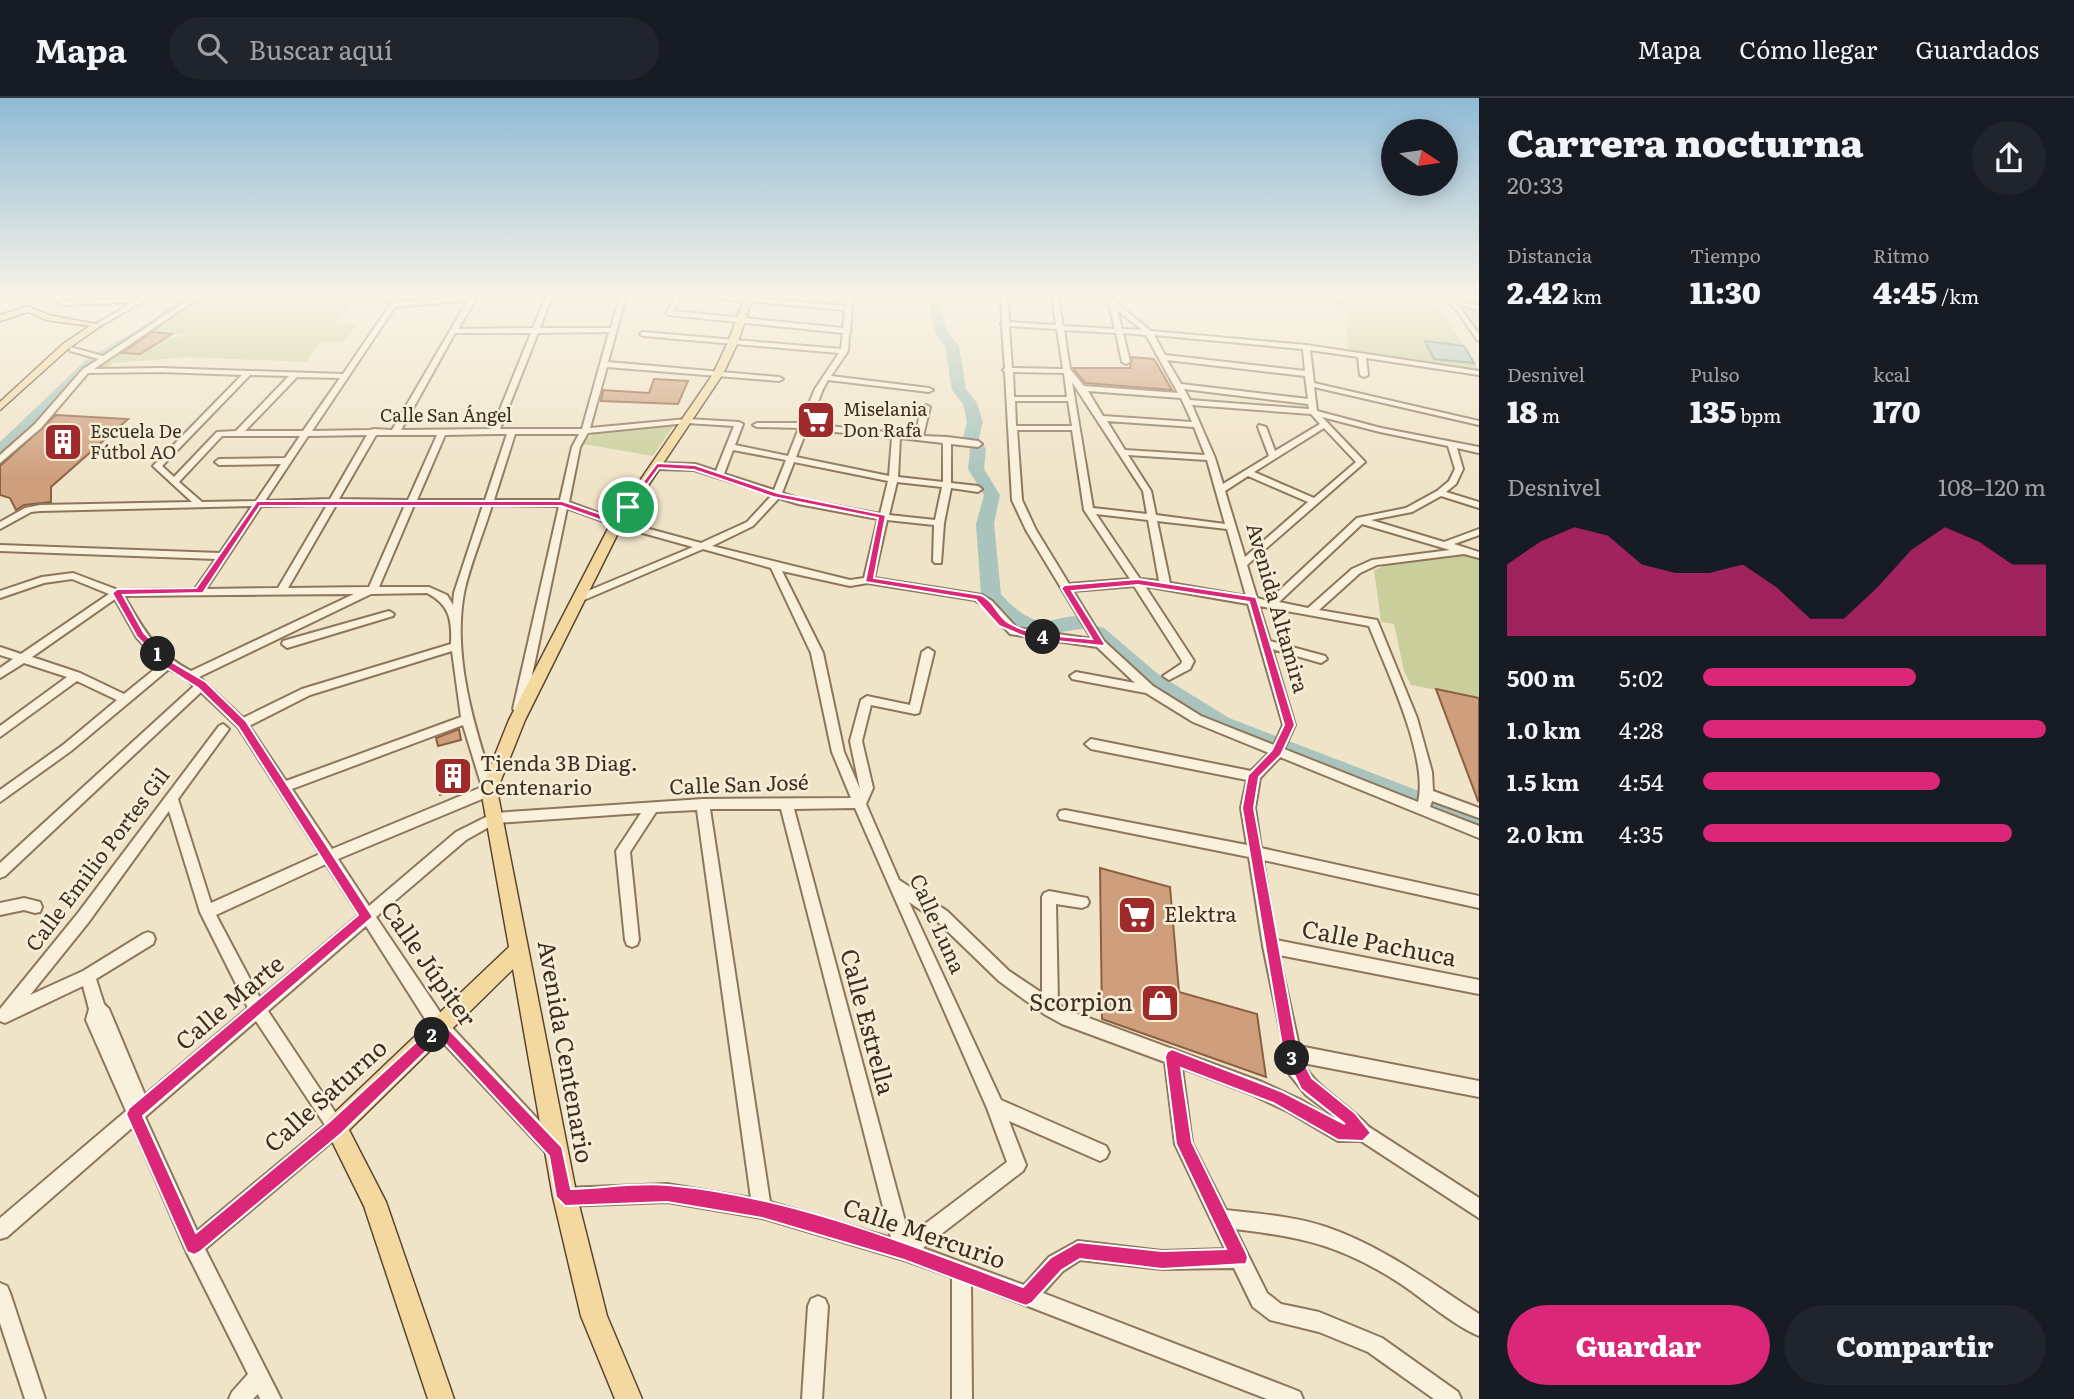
<!DOCTYPE html>
<html lang="es">
<meta charset="utf-8">
<style>
:root{--surface:#171b24;--page:#20242c;--text:#f1f3f6;--muted:#9ea1a6;--line:#363941;--accent:#db2777}
body{margin:0;font-family:Literata,serif;background:var(--page);color:var(--text);height:100vh;display:flex;flex-direction:column;font-size:26px;white-space:nowrap}
*{box-sizing:border-box;margin:0}
p{font-size:23px;color:var(--muted)}
.icon{flex:none;width:38px;height:38px;fill:none;stroke:currentColor;stroke-width:2;stroke-linecap:round;stroke-linejoin:round}
.map{position:relative;flex:1;overflow:hidden}
.side{display:flex;flex-direction:column;background:var(--surface);width:595px}
.side>*{flex:none}
.needle{width:46px;rotate:103deg}
.tools{position:absolute;left:1381px;top:21px;display:grid;gap:14px}
.tools a{display:grid;place-items:center;width:77px;height:77px;border-radius:50%;background:var(--surface);box-shadow:0 4px 18px #0003;font-size:35px}
.pin{position:absolute;display:grid;place-items:center;width:60px;height:60px;color:#fff;margin:-30px;border:4px solid #fff;border-radius:50%;box-shadow:0 2px 7px #0007}
.km{position:absolute;width:35px;height:35px;margin:-18px;border-radius:50%;background:#222;color:#fff;font-size:19px;line-height:35px;text-align:center}
.round{display:grid;place-items:center;flex:none;width:74px;height:74px;border-radius:37px;background:var(--page)}
.summary{display:flex;align-items:center;justify-content:space-between;height:119px;padding:0 28px}
h1{font-size:38px;font-weight:800;line-height:52px}
.stats{display:grid;grid-template-columns:repeat(3,1fr);gap:10px;height:119px;padding:7px 28px}
.stats div{display:grid;align-content:center}
.stats b{font-size:30px;font-weight:800}
.stats small{font-size:19px;font-weight:400}
.stats p{font-size:19px}
.chart{height:196px;padding:14px 28px}
.chart p{display:flex;justify-content:space-between}
.chart svg{width:100%;height:126px;margin-top:7px;fill:var(--accent);opacity:.7}
.button{display:flex;gap:14px;margin-top:auto;padding:14px 28px}
.button a{flex:1;height:80px;border-radius:42px;background:var(--accent);color:#fff;font-size:28px;font-weight:800;line-height:80px;text-align:center}
.button a+a{background:var(--page);color:var(--text)}
ul{padding:0 28px;list-style:none;font-size:23px}
li{display:grid;grid-template-columns:112px 84px 1fr;align-items:center;height:52px}
li i{height:18px;border-radius:9px;background:var(--accent)}
header{display:flex;align-items:center;gap:42px;box-sizing:border-box;height:98px;padding:0 35px;background:var(--surface);border-bottom:2px solid var(--line)}
header strong{font-size:33px}
nav{display:flex;gap:38px;margin-inline-start:auto;font-size:24px}
.search{width:490px;height:63px;background:var(--page);display:flex;align-items:center;gap:18px;box-sizing:border-box;padding:0 24px;border-radius:38px;color:var(--muted);font-size:26px}
main{display:flex;flex:1;min-height:0}
.map>svg:first-child{display:block}
.green{fill:#c9cf9b}
.water{fill:#a9c4bc;stroke:#6f938a;stroke-width:2}
.lines{fill:none;stroke-linecap:round;stroke-linejoin:round}
.river{fill:#a9c4bc;fill-rule:evenodd}
.building{fill:#cf9f7d;stroke:#8d5f41;stroke-width:2}
.minor-casing{stroke:#8d765c;stroke-width:4}
.major-casing{stroke:#5b4430;stroke-width:3}
.minor{fill:#faf1dc;fill-rule:evenodd}
.major{fill:#f3d9a0;fill-rule:evenodd}
.route{fill:#db2777;stroke:#fff;stroke-width:2;fill-rule:evenodd}
.labels{text-anchor:middle;stroke-width:5;stroke-linejoin:round;paint-order:stroke}
.far-poi-label{font-size:18px;fill:#3d2e20;stroke:#f7eed8;text-anchor:start}
.far-street-label{font-size:18px;fill:#3d2e20;stroke:#f7eed8}
.street-label{font-size:21px;fill:#3d2e20;stroke:#f7eed8}
.poi-label{font-size:21px;fill:#3d2e20;stroke:#f7eed8;text-anchor:start}
.near-street-label{font-size:24px;fill:#3d2e20;stroke:#f7eed8}
.near-poi-label{font-size:24px;fill:#3d2e20;stroke:#f7eed8;text-anchor:end}
</style>
<header>
<strong>Mapa</strong>
<div class="search"><svg class="icon" aria-label="search" viewBox="0 0 24 24"><circle cx="10" cy="10" r="6"/><path d="M15 15l6 6"/></svg>Buscar aquí</div>
<nav><a>Mapa</a><a>Cómo llegar</a><a>Guardados</a></nav>
</header>
<main>
<div class="map">
<svg width="1479" height="1301" viewBox="0 0 1479 1301">
<rect width="100%" height="100%" fill="#f0e4c8"/>
<!-- green -->
<g class="green">
<polygon points="203,198 356,198 335,226 356,227 343,244 321,244 306,264 188,259 113,265 106,270 93,271 116,255 140,256 161,243 185,237 152,234"/>
<polygon points="1369,198 1413,198 1440,208 1479,273 1348,252 1347,226 1351,218 1333,203"/>
<polygon points="1443,198 1479,198 1479,208 1471,209 1479,214 1479,230 1463,213 1440,201 1454,205"/>
<polygon points="674,327 653,358 583,346 593,336"/>
<polygon points="1464,453 1479,457 1479,600 1411,587 1404,573 1394,526 1381,524 1374,472 1403,461"/>
</g>
<!-- water -->
<polygon class="water" points="1425,243 1464,248 1474,265 1434,261"/>
<g class="lines">
<!-- river -->
<g class="river">
<polygon points="183,198 196,198 157,232 97,267 6,356 0,358 0,344 87,261 147,226"/>
<path d="M931,198H943L941,210L947,233L959,248L966,291L977,305L983,324L979,340L986,351L984,371L1000,397L994,426L1001,496C1011,508 1031,526 1049,523C1064,520 1072,516 1088,520L1091,525L1088,530L1041,537L1009,524L988,506L981,496L976,426L984,397L968,371L970,351L963,340L967,324L963,306L952,292L945,248L935,234L929,210Z"/>
<polygon points="1441,198 1455,198 1479,211 1479,220"/>
<polygon points="1097,528 1104,530 1158,576 1229,620 1479,716 1479,737 1213,632 1144,586 1090,540 1087,535 1090,530"/>
</g>
</g>
<!-- building -->
<g class="building">
<polygon points="152,234 172,236 140,256 122,255"/>
<polygon points="1132,259 1154,261 1172,292 1085,285 1073,270 1130,270"/>
<polygon points="654,281 688,283 678,306 601,303 603,292 649,295"/>
<polygon points="56,317 128,321 51,389 51,404 24,407 16,412 10,400 0,397 0,368"/>
<polygon points="1436,591 1479,600 1479,702 1478,703"/>
<polygon points="459,631 461,642 438,648 436,640"/>
<polygon points="466,661 468,687 440,697 437,668"/>
<polygon points="1100,770 1170,789 1179,894 1257,916 1266,979 1102,921"/>
</g>
<g class="lines">
<!-- minor casing -->
<g class="minor-casing">
<g id="minor">
<polygon points="146,198 153,198 98,229 95,227 96,226 134,204 61,207 58,205 61,203 142,200"/>
<path d="M194,198H201L94,271L161,270L343,276L396,198H402L398,204L478,198L458,231L533,230L546,198H552L540,230H611L620,198H626L608,264L779,279L783,281L779,283L607,269L590,330L687,321L739,324L743,326L735,347L788,358L799,330L757,329L753,327L757,325H801L815,291L839,255L643,238L640,236L643,234L841,251L843,235L669,217L666,215L677,198H683L673,213L843,230L845,212L710,200L707,198H730L846,208L847,198H853L850,231L851,233L849,235L848,253L831,278L929,290L933,292L929,294L828,282L823,291L809,326L915,337L922,309L926,307L930,309L923,338L947,339L978,343L982,346L978,349L951,346V385L978,388L982,391L978,394L951,390L944,425L941,465H935L933,463L934,427L887,422L874,480L982,497L992,503L1017,530L1092,541L1026,432L1012,402L1005,274L1003,272L1005,270L1002,228L1001,226L1002,224L1001,198H1007L1009,224L1056,227L1052,198H1058L1063,228L1115,231L1109,205L1101,198H1108L1151,233L1306,247L1479,273V277L1366,260L1368,277L1364,279L1360,277L1358,259L1310,252L1314,285L1479,323V327L1314,289L1317,313L1381,330L1479,349V355L1457,350L1463,371L1456,386L1446,394L1479,404V410L1441,398L1412,414L1371,422L1444,444L1479,431V437L1454,446L1479,454V460L1464,456L1377,467L1360,475L1319,512L1377,522L1417,620L1432,674L1433,693L1479,710V720L1432,703L1430,709L1479,728V740L1280,659L1260,680L1255,710L1261,750L1479,798V810L1263,762L1276,842L1479,882V896L1279,857L1299,948L1479,983V999L1303,965C1316,991 1349,1006 1369,1029L1479,1100V1120L1361,1043H1338L1289,1014L1253,997L1182,970L1192,1045L1226,1112C1259,1116 1294,1118 1326,1129C1382,1148 1430,1184 1479,1216V1238C1451,1226 1424,1201 1398,1184C1340,1147 1302,1139 1235,1131L1267,1195L1281,1206L1319,1214L1382,1240L1458,1294L1461,1301H1434L1368,1254L1319,1234L1270,1222L1253,1209L1234,1170L1162,1171L1080,1162L1063,1173L1043,1195L1293,1291L1300,1294L1303,1301H1267L971,1186L972,1301H952V1179L904,1162L762,1120L667,1104L565,1108L559,1105L556,1099L559,1093L565,1090L667,1086L751,1100L697,712L656,714L630,754L639,842L637,847L632,849L627,847L625,842L616,753L641,715L496,725L466,742L376,819L446,923L560,1045L563,1051L560,1057L554,1060L548,1057L434,935L366,828L268,913L345,1029L342,1035L205,1151L281,1301H260L258,1296L253,1301H229L232,1294L248,1276L187,1155L133,1029L7,1139L0,1141V1120L126,1013L86,922L89,911L83,888L5,925L0,923V911L78,815L219,628L223,626L229,631L178,701L211,805L320,756L238,629L201,594L5,778L0,780V765L194,588L187,581L169,571L71,653L0,704V692L63,647L117,602L77,583L0,639V628L67,579L24,565L0,580V570L13,561L0,557V549L21,556L109,496L72,481L44,485L0,500V493L42,479L73,475L118,492L195,491L216,461L0,453V447L220,455L252,408L40,413L31,414L0,431V424L25,410L40,407L192,404L153,368L242,277L161,274L88,275L41,330L0,365V357L35,326L83,271L99,261L70,253V249L103,258ZM468,202L392,332L374,331L370,332L312,333L395,209ZM1117,212L1142,232L1122,231ZM1009,228L1057,231L1063,271L1012,270ZM1064,232L1116,235L1122,264L1126,266L1130,264L1123,235L1146,237L1178,295L1084,288L1070,271ZM609,234L582,331H500L538,235ZM455,235H531L492,331L401,332ZM1154,237L1303,251L1305,273L1165,257ZM1167,262L1305,278L1308,301L1181,286ZM1013,274L1064,275L1067,299H1014ZM250,277L289,278L236,333L217,334L174,379L162,368ZM297,279L340,280L303,333H245ZM1072,284L1143,393L1147,416L1093,410ZM1184,291L1308,306L1309,311L1190,302ZM1088,293L1181,300L1192,324L1103,318ZM1015,303H1068L1072,328H1016ZM1192,307L1311,316L1320,326L1275,353L1266,329L1259,327L1258,329L1269,358L1223,386L1215,360ZM1322,319L1380,334L1448,348L1455,371L1449,383L1437,393L1406,410L1357,420L1268,503L1257,500L1247,467L1365,364ZM1107,323L1194,329L1205,357L1125,352ZM687,325L734,328L716,373L695,366L657,365L653,368L657,371L694,372L772,397L747,424L701,445L620,423L569,404L580,349L588,335ZM1324,330L1356,364L1314,400L1254,374ZM807,331L892,340L889,378L796,359ZM1017,332H1072L1084,412L1130,481L1069,486L1036,432L1022,402ZM495,336H507L485,402H417L445,337ZM515,336H579L572,349L560,402H494ZM367,337L330,401L265,403L308,338ZM376,337H437L408,402L339,401ZM222,338H300L285,360L219,361L215,364L219,367L281,366L256,403L202,404L179,384ZM900,340L943,345V384L898,379ZM733,352L786,362L774,392L724,376ZM1128,357L1207,362L1225,426L1156,417L1151,393ZM794,364L888,383L880,416L800,401L782,395ZM1248,378L1308,404L1245,459L1225,393ZM897,384L942,389L935,422L889,417ZM779,400L798,406L878,421L864,480L850,482L712,448L753,428ZM327,407L278,490L206,491L261,408ZM336,407H405L369,489L288,490ZM414,407H483L454,495L453,507L447,497L429,489H379ZM492,407L559,408L513,611L515,614L519,615L525,611L567,410L614,427L693,449L576,498V502H584L703,451L771,470L811,555L832,654L851,700L703,701L494,715L456,734L369,808L338,761L494,696L495,692C475,632 452,559 464,495C469,469 484,434 492,407ZM1096,416L1148,422L1159,483L1140,481ZM1157,423L1227,431L1246,498L1170,485ZM1362,426L1450,452L1372,462L1352,471L1308,510L1279,504ZM782,473L850,488L868,485L975,502L984,508L1010,536L1097,549L1135,585L1076,574L1070,578L1072,581L1146,595L1193,624L1269,655L1251,673L1091,641L1085,646L1091,651L1247,682L1241,710L1247,747L1065,712L1060,713L1058,717L1060,721L1065,722L1249,759L1263,848L1284,950L1282,954L1290,977L1306,997L1344,1026H1340L1301,1002L1262,984L1067,912L1058,906L1056,806L1082,810L1087,808L1089,804L1087,800L1049,793L1044,795L1042,799V895L1009,873L947,813L899,782L866,706L873,690L862,643L871,607L915,616L919,615L934,554L928,550L922,554L910,607L867,598L861,602L850,643L860,691L844,654L823,555ZM1134,488L1182,563L1181,566L1163,578L1169,582L1190,571L1194,563L1145,488L1248,506L1283,627L1274,647L1201,618L1153,588L1104,543L1073,493ZM427,495C450,507 452,522 451,546L302,591L243,620L199,579L371,496ZM354,496L191,573C156,555 143,531 124,498ZM115,501L137,540L161,566L124,596L80,575L32,559ZM1259,508L1369,528C1386,571 1429,660 1418,704L1284,651L1295,627L1272,551L1321,565L1327,561L1325,558L1270,543ZM452,553L461,619L286,683L249,628L310,597ZM463,627L482,689L332,751L292,691ZM855,710L987,1010L1007,1064L909,1138L794,711ZM710,711H781L891,1140L770,1104ZM169,713L200,814L248,910L145,997L109,911L104,906L96,881L153,846L155,841L153,836L148,834L143,836L83,873L30,897L88,825ZM326,766L359,817L260,900L216,817ZM909,804L937,823L999,883L1044,916L1062,926L1165,964L1175,1046L1225,1151L1162,1153L1078,1143L1049,1159L1024,1187L923,1150L1023,1073L1026,1067L1009,1023L1100,1063L1106,1060L1109,1054L1106,1048L1001,1002ZM256,923L325,1027L197,1133L145,1019Z"/>
<polygon points="1443,198 1479,208 1479,212 1457,206 1479,236 1479,243 1477,242 1456,211 1443,200"/>
<polygon points="389,513 394,516 393,518 287,550 282,546 283,543"/>
<polygon points="24,800 40,804 42,809 40,814 35,815 24,812 0,817 0,805"/>
<polygon points="0,1185 7,1188 10,1195 45,1301 25,1301 0,1225"/>
<polygon points="818,1198 825,1201 828,1208 822,1301 802,1301 808,1208 811,1201"/>
</g>
</g>
<!-- major casing -->
<g class="major-casing">
<g id="major">
<polygon points="0,198 5,198 0,201"/>
<polygon points="745,198 753,198 738,244 723,276 623,425 525,622 497,692 577,1099 607,1218 642,1301 615,1301 581,1218 553,1099 513,871 349,1032 386,1104 454,1301 428,1301 364,1108 325,1029 328,1021 509,849 481,692 509,622 611,425 713,276 728,244"/>
<polygon points="28,208 48,217 102,227 69,250 0,312 0,304 63,246 90,228 46,222 28,214 0,223 0,217"/>
</g>
</g>
<!-- minor -->
<use href="#minor" class="minor"/>
<!-- major -->
<use href="#major" class="major"/>
</g>
<!-- sky -->
<linearGradient id="sky" x2="0" y2="1"><stop stop-color="#8fbad6"/><stop offset="0.52" stop-color="#f8f3e6"/><stop offset="1" stop-color="#f8f3e6" stop-opacity="0"/></linearGradient>
<rect width="1479" height="380" fill="url(#sky)"/>
<!-- route -->
<path class="route" d="M657,365L695,367L778,395L886,417L874,480L981,497C994,502 997,518 1009,525C1033,539 1065,538 1092,541L1061,490L1065,487L1138,481L1256,499L1295,627L1281,657L1259,679L1254,710L1298,953L1312,980L1355,1015L1371,1035L1363,1043L1338,1042L1273,1005L1181,970L1192,1044L1246,1154L1248,1160L1246,1166L1162,1171L1080,1161L1062,1172L1032,1205L1026,1208L904,1162L762,1120L667,1104L565,1108L556,1099L549,1058L440,940L342,1035L200,1154L194,1157L187,1154L126,1016L129,1010L358,817L238,629L198,590L165,569L137,539L112,495L117,491L196,490L257,403H562L615,421ZM659,370L694,372L773,399L878,420L865,484L976,502L999,528L1028,540L1103,548L1105,546L1072,493L1138,487L1249,504L1284,627L1272,652L1248,677L1242,710L1283,954L1301,991L1345,1026L1283,994L1172,951L1167,954L1165,959L1176,1046L1226,1151L1162,1153L1078,1144L1050,1160L1023,1189C909,1146 790,1098 668,1087C637,1084 603,1090 571,1091L562,1049L440,922L330,1023L196,1135L143,1018L373,819L246,623L206,584L172,564L144,535L123,497L203,495L260,408H561L617,428Z"/>
<!-- icons -->
<defs>
<g id="supermarket-square" transform="scale(2.0125)"><rect x="-9" y="-9" width="18" height="18" rx="4" fill="#9e2a2b" stroke="#f7eed8"/><path d="M-6-5.5h2.5l.6 2H6L4.5 2H-2.5L-4.4-4H-6ZM-1.5 3.2a1.3 1.3 0 1 0 .1 0ZM3 3.2a1.3 1.3 0 1 0 .1 0Z" fill="#fff"/></g>
<g id="building-square" transform="scale(2.0125)"><rect x="-9" y="-9" width="18" height="18" rx="4" fill="#9e2a2b" stroke="#f7eed8"/><path d="M-4-6H4V6H1V3H-1V6H-4ZM-2.5-4.3h1.7v1.8h-1.7ZM.8-4.3h1.7v1.8H.8ZM-2.5-1h1.7V.8h-1.7ZM.8-1h1.7V.8H.8Z" fill="#fff"/></g>
<g id="shop-square" transform="scale(2.0125)"><rect x="-9" y="-9" width="18" height="18" rx="4" fill="#9e2a2b" stroke="#f7eed8"/><path d="M-5-2.5h2.3a2.7 3.5 0 0 1 5.4 0H5L5.5 6h-11ZM-1.5-2.5h3a1.5 2.3 0 0 0-3 0Z" fill="#fff"/></g>
</defs>
<g fill-rule="evenodd">
<use href="#supermarket-square" x="816" y="322"/>
<use href="#building-square" x="63" y="344"/>
<use href="#building-square" x="453" y="678"/>
<use href="#supermarket-square" x="1137" y="817"/>
<use href="#shop-square" x="1160" y="905"/>
</g>
<g class="labels">
<!-- far-poi labels -->
<g class="far-poi-label">
<text x="843" y="318">Miselania<tspan x="843" dy="21">Don Rafa</tspan></text>
<text x="90" y="340">Escuela De<tspan x="90" dy="21">Fútbol AO</tspan></text>
</g>
<!-- far-street labels -->
<g class="far-street-label">
<text x="446" y="324">Calle San Ángel</text>
</g>
<!-- street labels -->
<g class="street-label">
<text transform="translate(1277 510) rotate(74)" y="7">Avenida Altamira</text>
<text transform="translate(739 687) rotate(-2)" y="7">Calle San José</text>
<text transform="translate(98 762) rotate(-53)" y="7">Calle Emilio Portes Gil</text>
<text transform="translate(937 826) rotate(66)" y="7">Calle Luna</text>
</g>
<!-- poi labels -->
<g class="poi-label">
<text x="480" y="673">Tienda 3B Diag.<tspan x="480" dy="24">Centenario</tspan></text>
<text x="1164" y="824">Elektra</text>
</g>
<!-- near-street labels -->
<g class="near-street-label">
<text transform="translate(1379 846) rotate(11)" y="8">Calle Pachuca</text>
<text transform="translate(428 866) rotate(55)" y="8">Calle Júpiter</text>
<text transform="translate(230 905) rotate(-40)" y="8">Calle Marte</text>
<text transform="translate(867 924) rotate(75)" y="8">Calle Estrella</text>
<text transform="translate(565 954) rotate(80)" y="8">Avenida Centenario</text>
<text transform="translate(326 998) rotate(-42)" y="8">Calle Saturno</text>
<text transform="translate(924 1136) rotate(19)" y="8">Calle Mercurio</text>
</g>
<!-- near-poi labels -->
<g class="near-poi-label">
<text x="1133" y="913">Scorpion</text>
</g>
</g>
</svg>
<div class="tools">
<a><svg class="needle" viewBox="-14 -14 28 28"><path d="M0-13l5 13h-10z" fill="#e53935"/><path d="M0 13l5-13h-10z" fill="#9ea1a6"/></svg></a>
</div>
<div class="pin" style="left:628px;top:409px;background:#1e9e55"><svg class="icon" aria-label="arrive" viewBox="0 0 24 24"><path d="M6 21V4h12l-3 4 3 4H6"/></svg></div>
<b class="km" style="left:158px;top:556px">1</b>
<b class="km" style="left:432px;top:937px">2</b>
<b class="km" style="left:1292px;top:960px">3</b>
<b class="km" style="left:1043px;top:539px">4</b>
</div>
<section class="side">
<div class="summary"><div><h1>Carrera nocturna</h1><p>20:33</p></div><a class="round"><svg class="icon" aria-label="share" viewBox="0 0 24 24"><path d="M12 15V3M7 8l5-5 5 5M5 13v7h14v-7"/></svg></a></div>
<div class="stats">
<div><p>Distancia</p><b>2.42<small> km</small></b></div>
<div><p>Tiempo</p><b>11:30</b></div>
<div><p>Ritmo</p><b>4:45<small> /km</small></b></div>
</div>
<div class="stats">
<div><p>Desnivel</p><b>18<small> m</small></b></div>
<div><p>Pulso</p><b>135<small> bpm</small></b></div>
<div><p>kcal</p><b>170</b></div>
</div>
<div class="chart"><p><span>Desnivel</span>108–120 m</p>
<svg viewBox="0 0 160 44" preserveAspectRatio="none"><path d="M0 44V19L10 11L20 6L30 9L40 19L50 22L60 22L70 19L80 27L90 38L100 38L110 27L120 14L130 6L140 11L150 19L160 19V44z"/></svg>
</div>
<ul>
<li><b>500 m</b>5:02<i style="width:62%"></i></li>
<li><b>1.0 km</b>4:28<i style="width:100%"></i></li>
<li><b>1.5 km</b>4:54<i style="width:69%"></i></li>
<li><b>2.0 km</b>4:35<i style="width:90%"></i></li>
</ul>
<div class="button"><a>Guardar</a><a>Compartir</a></div>
</section>
</main>
